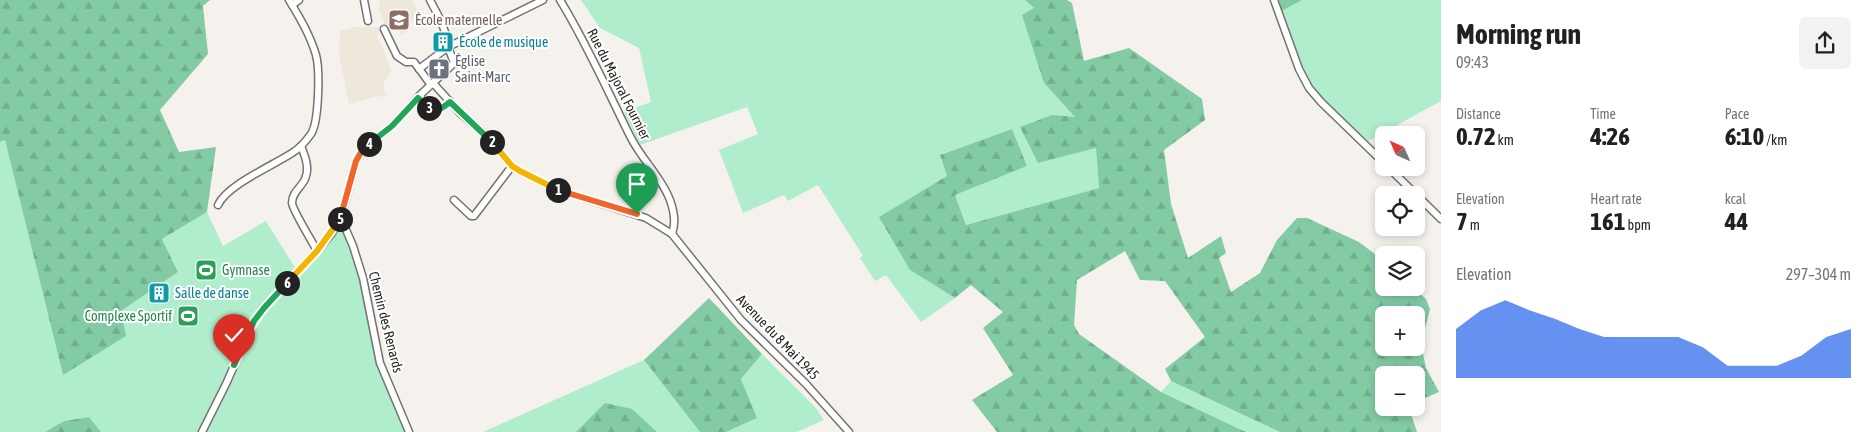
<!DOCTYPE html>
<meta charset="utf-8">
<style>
:root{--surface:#fff;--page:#f2f2f2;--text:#202124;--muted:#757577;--accent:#2563eb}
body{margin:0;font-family:"Asap Condensed",sans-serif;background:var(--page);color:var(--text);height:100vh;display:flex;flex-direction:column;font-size:19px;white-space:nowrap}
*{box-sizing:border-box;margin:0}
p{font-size:16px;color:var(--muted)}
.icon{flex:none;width:28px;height:28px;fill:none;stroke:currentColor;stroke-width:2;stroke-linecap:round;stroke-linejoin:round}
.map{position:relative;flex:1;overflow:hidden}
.sheet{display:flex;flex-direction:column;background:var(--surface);width:425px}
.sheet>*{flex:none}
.needle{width:32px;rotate:315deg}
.buttons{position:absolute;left:1375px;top:126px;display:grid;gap:10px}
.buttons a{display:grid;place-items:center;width:50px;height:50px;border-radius:8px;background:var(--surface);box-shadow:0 2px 8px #0003;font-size:25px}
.pin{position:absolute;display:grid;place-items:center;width:42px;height:42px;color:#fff;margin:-51px -21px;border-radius:50% 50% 50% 0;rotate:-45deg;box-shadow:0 0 5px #0007}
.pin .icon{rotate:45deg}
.km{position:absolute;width:25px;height:25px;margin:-12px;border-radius:50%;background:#222;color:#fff;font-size:14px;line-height:25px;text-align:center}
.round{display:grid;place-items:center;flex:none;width:52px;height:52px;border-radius:8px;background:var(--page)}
.headline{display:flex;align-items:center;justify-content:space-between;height:85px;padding:0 15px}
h1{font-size:28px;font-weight:700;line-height:38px}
.figures{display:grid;grid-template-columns:repeat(3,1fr);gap:8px;height:85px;padding:5px 15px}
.figures div{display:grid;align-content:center}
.figures b{font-size:25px;font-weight:700}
.figures small{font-size:14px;font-weight:400}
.figures p{font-size:14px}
.chart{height:140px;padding:10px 15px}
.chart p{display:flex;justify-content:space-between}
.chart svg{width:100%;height:90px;margin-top:5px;fill:var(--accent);opacity:.7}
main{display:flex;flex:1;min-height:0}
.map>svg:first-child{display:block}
.built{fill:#eee8dc}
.green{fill:#afedcc}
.forest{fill:url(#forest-firs);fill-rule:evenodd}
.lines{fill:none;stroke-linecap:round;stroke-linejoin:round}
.minor-casing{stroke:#75736f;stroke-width:9}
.minor{stroke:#fff;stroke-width:6}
.split-1-casing{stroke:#fff;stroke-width:10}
.split-2-casing{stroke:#fff;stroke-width:10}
.split-3-casing{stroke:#fff;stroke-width:10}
.split-4-casing{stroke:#fff;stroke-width:10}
.split-5-casing{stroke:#fff;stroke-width:10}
.split-6-casing{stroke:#fff;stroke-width:10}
.split-7-casing{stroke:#fff;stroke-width:10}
.split-1{stroke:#f0652b;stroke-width:6}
.split-2{stroke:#f5b400;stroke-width:6}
.split-3{stroke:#22a559;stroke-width:6}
.split-4{stroke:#22a559;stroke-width:6}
.split-5{stroke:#f0652b;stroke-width:6}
.split-6{stroke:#f5b400;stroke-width:6}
.split-7{stroke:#22a559;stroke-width:6}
.labels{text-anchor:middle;stroke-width:4;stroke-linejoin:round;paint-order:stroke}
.education-label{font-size:14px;fill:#785e54;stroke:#fff;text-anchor:start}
.culture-label{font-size:14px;fill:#0d838f;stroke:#fff;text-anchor:start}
.worship-label{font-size:14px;fill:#5b616d;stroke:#fff;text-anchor:start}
.street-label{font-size:14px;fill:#282725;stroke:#fff}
.leisure-label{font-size:14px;fill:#27864d;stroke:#fff;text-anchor:start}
</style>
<main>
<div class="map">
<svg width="1441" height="432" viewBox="0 0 1441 432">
<defs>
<pattern id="forest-firs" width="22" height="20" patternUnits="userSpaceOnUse" patternTransform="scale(1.25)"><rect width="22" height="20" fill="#83cba5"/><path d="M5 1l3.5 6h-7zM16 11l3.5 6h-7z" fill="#71ae8e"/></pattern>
</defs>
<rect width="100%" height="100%" fill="#f5f2ed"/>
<!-- built -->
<g class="built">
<polygon points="380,0 413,0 420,17 409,23 407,31 401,35 398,27 386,29 379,9"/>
<polygon points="354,27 380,27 382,29 377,38 383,47 391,71 384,82 384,92 386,95 383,97 378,96 349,104 339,54 340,30 347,30"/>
</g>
<!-- green -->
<g class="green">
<polygon points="581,0 1025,0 1034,8 1044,83 1075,117 1038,163 1096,148 1099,188 966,225 955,195 1027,166 1012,129 940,155 947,176 910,270 955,298 921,322 886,275 875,281 860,258 863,256 818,185 788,201 784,195 743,213 719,150 758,134 747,107 640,145 624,112 651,102 639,48 600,28"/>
<path d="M1302,0H1441V101L1368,141C1349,123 1324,106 1310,83C1297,62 1291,35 1282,11Z"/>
<polygon points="5,140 63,375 121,311 178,272 162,239 207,212 223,246 266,221 297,271 249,321 215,400 265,314 334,234 346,216 368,287 382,356 411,432 101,432 89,417 64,421 45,432 0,432 0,142"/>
<polygon points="762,354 816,408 824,420 797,432 726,432 757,418 741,379"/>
<polygon points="644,360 700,432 483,432"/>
<polygon points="1171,381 1280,432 1246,432 1161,392"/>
</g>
<!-- forest -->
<g class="forest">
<polygon points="0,0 210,0 203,6 208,54 160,110 179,152 216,147 207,212 162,239 178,272 121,311 126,336 63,375 5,140 0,142"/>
<path d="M1025,0H1067L1072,3L1084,61L1129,48L1202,99L1205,120L1164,150L1171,204L1188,258L1221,236L1226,253L1219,258L1231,292L1260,273L1277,240L1297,218H1307L1359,242L1384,261V288H1413L1426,299L1430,309L1421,344L1426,368L1439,392L1416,402V375H1384V408H1409L1417,432H1280L1171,381L1165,369L1205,337L1165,281L1140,280L1125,251L1077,280L1074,325L1079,334L1161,392L1246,432H997L972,400L1013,375L983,328L1003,312L971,285L955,298L910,270L879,217L947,176L940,155L1012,129L1027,166L955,195L966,225L1099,188L1096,148L1038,163L1020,127L1052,115L1075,117L1044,83L1022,15L1034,8ZM1384,315H1416V348H1384Z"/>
<polygon points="1279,0 1302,0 1282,11"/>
<polygon points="709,298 762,354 741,379 757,418 726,432 700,432 644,360"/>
<polygon points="605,403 632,409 657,432 576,432"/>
<polygon points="89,417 101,432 45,432 64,421"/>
</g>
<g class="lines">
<!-- minor casing -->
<g class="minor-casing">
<g id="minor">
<polyline points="364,0 368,21"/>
<polyline points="430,0 441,21 450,46"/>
<path d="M560,0C587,44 607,90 630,136C641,159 661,176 670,200C674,211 676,223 672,234"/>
<polyline points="1274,0 1299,69 1309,88 1321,102 1384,163"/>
<polyline points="292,5 299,0"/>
<polyline points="384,29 397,56 406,62 414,62 431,85"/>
<polyline points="419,69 448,47 543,0"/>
<polyline points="433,83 460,113 489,138 512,166 520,171 555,189 646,218 672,234 741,320 806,384 849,432"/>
<polyline points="418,98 434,110 440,109 450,101"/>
<path d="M301,146C305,156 310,168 305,179C301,188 292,192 292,203C293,211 312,241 317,251"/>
<polyline points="1389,168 1441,219"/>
<polyline points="454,200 471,216 474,216 512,166"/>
<path d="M218,205C227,185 272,166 292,153C299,149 306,141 311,134C319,122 320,70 316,55C310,35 300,18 289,0"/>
<polyline points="341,218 353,246 363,278 380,363 409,432"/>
<polyline points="202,432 226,384 254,321 264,307 317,251 332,233 341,218 356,161 366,147 392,126 419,96 454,63 448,47"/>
</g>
</g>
<!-- minor -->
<use href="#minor" class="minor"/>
</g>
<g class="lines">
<!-- split-1 casing -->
<g class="split-1-casing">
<polyline id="split-1" points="558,190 637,214"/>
</g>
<!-- split-2 casing -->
<g class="split-2-casing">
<polyline id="split-2" points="492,142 512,166 520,171 558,190"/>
</g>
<!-- split-3 casing -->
<g class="split-3-casing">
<path id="split-3" d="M429,108C438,113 443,107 450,102L492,142"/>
</g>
<!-- split-4 casing -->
<g class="split-4-casing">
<polyline id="split-4" points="369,144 392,126 418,98 429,108"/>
</g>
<!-- split-5 casing -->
<g class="split-5-casing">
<polyline id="split-5" points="340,219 356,161 360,154 369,144"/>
</g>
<!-- split-6 casing -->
<g class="split-6-casing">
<polyline id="split-6" points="287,283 317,251 340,219"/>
</g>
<!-- split-7 casing -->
<g class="split-7-casing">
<polyline id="split-7" points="234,365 254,321 264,308 287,283"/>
</g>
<!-- split-1 -->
<use href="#split-1" class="split-1"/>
<!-- split-2 -->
<use href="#split-2" class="split-2"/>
<!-- split-3 -->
<use href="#split-3" class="split-3"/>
<!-- split-4 -->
<use href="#split-4" class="split-4"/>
<!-- split-5 -->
<use href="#split-5" class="split-5"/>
<!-- split-6 -->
<use href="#split-6" class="split-6"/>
<!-- split-7 -->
<use href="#split-7" class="split-7"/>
</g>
<!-- icons -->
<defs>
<g id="school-square" transform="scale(1.125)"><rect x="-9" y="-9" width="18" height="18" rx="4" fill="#8d6e63" stroke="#fff"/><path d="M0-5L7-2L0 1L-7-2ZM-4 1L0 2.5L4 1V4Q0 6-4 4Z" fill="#fff"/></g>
<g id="building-square" transform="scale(1.125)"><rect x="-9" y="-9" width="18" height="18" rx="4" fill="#0f9aa8" stroke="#fff"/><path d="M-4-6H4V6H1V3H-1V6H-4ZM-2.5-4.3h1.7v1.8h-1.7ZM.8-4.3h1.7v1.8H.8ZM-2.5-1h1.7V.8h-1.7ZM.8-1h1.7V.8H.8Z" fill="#fff"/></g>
<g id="church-square" transform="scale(1.125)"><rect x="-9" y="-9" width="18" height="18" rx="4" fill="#6b7280" stroke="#fff"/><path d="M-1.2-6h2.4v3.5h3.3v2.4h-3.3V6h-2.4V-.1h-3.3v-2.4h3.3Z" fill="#fff"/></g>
<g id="stadium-square" transform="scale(1.125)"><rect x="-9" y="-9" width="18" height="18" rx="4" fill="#2e9e5b" stroke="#fff"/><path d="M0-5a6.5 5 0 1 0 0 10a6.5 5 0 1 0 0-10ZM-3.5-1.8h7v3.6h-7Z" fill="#fff"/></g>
</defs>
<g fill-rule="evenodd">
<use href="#school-square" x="399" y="20"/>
<use href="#building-square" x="443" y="42"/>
<use href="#church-square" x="439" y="69"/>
<use href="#stadium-square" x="206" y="270"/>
<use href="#building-square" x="159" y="293"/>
<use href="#stadium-square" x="188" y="316"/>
</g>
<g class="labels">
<!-- education labels -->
<g class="education-label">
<text x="415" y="25">École maternelle</text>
</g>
<!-- culture labels -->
<g class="culture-label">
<text x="459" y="47">École de musique</text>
<text x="175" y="298">Salle de danse</text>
</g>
<!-- worship labels -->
<g class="worship-label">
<text x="455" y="66">Église<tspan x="455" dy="16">Saint-Marc</tspan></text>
</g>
<!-- street labels -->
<g class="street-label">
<text transform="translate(619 84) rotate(63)" y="5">Rue du Majoral Fournier</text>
<text transform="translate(386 322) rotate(76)" y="5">Chemin des Renards</text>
<text transform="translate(778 337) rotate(46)" y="5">Avenue du 8 Mai 1945</text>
</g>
<!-- leisure labels -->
<g class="leisure-label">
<text x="222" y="275">Gymnase</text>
<text x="172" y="321" text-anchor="end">Complexe Sportif</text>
</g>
</g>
</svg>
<div class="buttons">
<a><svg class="needle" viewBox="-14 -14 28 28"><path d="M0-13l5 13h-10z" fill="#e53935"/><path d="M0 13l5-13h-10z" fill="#757577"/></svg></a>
<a><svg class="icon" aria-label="locate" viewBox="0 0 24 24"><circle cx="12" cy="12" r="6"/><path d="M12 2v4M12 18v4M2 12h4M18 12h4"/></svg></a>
<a><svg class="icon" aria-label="layers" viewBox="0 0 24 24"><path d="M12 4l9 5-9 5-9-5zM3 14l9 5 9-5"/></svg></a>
<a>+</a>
<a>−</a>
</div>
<div class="pin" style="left:637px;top:214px;background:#1e9e55"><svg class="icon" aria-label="arrive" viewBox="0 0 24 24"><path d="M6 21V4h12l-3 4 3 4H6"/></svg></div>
<div class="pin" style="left:234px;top:365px;background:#d93025"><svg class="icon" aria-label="check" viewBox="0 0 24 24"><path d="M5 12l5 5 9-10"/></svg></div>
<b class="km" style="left:558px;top:190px">1</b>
<b class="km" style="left:492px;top:142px">2</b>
<b class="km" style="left:429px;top:108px">3</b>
<b class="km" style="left:369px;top:144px">4</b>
<b class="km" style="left:340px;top:219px">5</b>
<b class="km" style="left:287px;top:283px">6</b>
</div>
<section class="sheet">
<div class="headline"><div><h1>Morning run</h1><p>09:43</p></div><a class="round"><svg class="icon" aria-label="share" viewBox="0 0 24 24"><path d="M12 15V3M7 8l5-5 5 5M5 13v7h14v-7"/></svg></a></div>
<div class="figures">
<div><p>Distance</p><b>0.72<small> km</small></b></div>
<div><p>Time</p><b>4:26</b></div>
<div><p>Pace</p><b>6:10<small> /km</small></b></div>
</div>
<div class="figures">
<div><p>Elevation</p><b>7<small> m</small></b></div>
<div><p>Heart rate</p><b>161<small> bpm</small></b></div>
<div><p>kcal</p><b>44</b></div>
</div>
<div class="chart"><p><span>Elevation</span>297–304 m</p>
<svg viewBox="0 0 160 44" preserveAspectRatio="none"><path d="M0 44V20L10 11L20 6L30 11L40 15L50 20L60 24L70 24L80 24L90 24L100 29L110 38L120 38L130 38L140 33L150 24L160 20V44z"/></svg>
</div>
</section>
</main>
